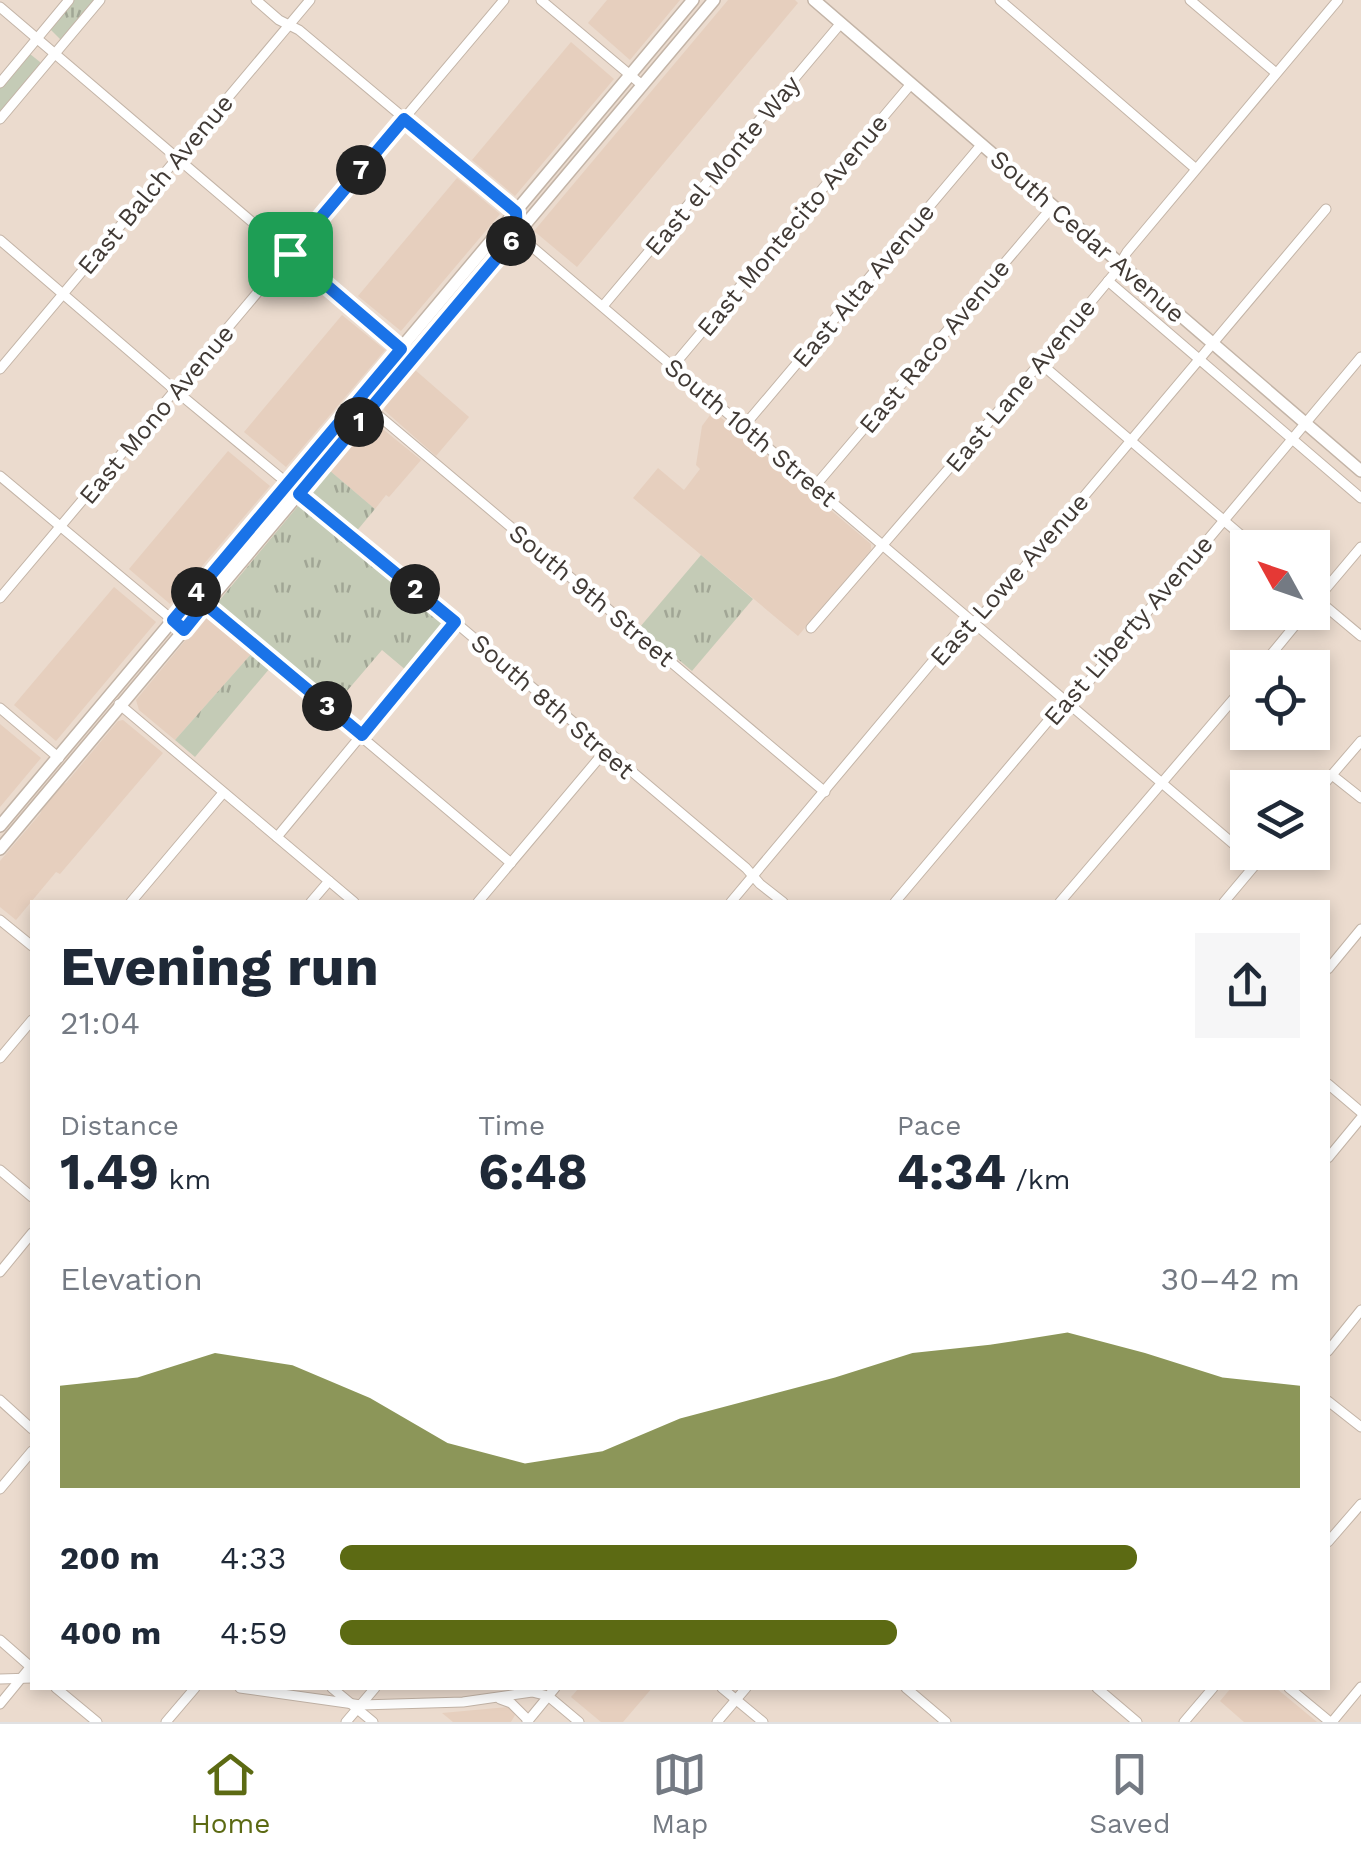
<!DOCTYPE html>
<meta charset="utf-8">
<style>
:root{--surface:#fff;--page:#f6f6f7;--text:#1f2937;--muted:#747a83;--line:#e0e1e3;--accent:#5c6a13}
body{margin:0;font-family:"Work Sans",sans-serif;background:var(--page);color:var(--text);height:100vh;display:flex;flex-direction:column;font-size:38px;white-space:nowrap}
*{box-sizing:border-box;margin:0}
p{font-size:32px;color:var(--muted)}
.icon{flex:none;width:55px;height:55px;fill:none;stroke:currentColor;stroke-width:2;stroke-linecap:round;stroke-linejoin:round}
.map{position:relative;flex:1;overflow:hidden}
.side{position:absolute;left:30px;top:900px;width:1300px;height:790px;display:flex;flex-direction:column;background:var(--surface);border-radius:0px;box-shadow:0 5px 15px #0003}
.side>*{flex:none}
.needle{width:65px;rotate:310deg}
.controls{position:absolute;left:1230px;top:530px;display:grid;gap:20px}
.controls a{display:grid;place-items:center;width:100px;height:100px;border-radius:0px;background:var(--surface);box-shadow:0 5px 15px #0003;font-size:50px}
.pin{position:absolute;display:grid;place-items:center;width:85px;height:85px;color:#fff;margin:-42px;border-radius:20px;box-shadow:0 5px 15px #0006}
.km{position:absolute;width:50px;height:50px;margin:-25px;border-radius:50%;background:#222;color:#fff;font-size:28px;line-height:50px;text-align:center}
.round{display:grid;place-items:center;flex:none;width:105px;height:105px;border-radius:0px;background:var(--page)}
.overview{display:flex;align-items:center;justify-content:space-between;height:170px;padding:0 30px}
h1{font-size:55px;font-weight:700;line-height:75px}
.stats{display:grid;grid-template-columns:repeat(3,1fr);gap:15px;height:170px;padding:10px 30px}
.stats div{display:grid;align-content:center}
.stats b{font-size:50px;font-weight:700}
.stats small{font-size:28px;font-weight:400}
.stats p{font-size:28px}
.chart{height:280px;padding:20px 30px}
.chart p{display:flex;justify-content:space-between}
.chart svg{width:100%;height:180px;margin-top:10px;fill:var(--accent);opacity:.7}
ul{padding:0 30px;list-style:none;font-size:32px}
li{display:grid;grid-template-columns:160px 120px 1fr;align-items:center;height:75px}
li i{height:25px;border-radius:12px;background:var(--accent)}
.dock{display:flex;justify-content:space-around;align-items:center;height:140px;border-top:2px solid var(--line);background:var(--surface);font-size:28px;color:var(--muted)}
.dock a{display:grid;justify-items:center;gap:5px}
.dock .on{color:var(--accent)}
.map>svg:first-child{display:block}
.built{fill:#e6cfbe}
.grass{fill:url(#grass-tufts)}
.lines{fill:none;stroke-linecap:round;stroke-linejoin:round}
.minor-casing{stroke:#c3b4a7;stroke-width:11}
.major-casing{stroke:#c3b4a7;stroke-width:14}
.minor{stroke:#fff;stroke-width:9}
.major{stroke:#fff;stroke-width:11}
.route-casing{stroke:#fff;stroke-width:20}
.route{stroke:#1a73e8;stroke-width:12}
.labels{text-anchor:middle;stroke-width:9;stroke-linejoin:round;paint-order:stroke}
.street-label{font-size:25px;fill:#413a35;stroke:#fff}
</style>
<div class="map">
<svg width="1361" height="1722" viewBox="0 0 1361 1722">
<defs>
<pattern id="grass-tufts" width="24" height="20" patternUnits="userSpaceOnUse" patternTransform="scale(2.5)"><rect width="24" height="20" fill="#c4cbb6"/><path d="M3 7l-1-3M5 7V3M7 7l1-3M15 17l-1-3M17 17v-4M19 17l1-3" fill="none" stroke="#a1a695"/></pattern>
</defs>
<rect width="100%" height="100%" fill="#ebdbce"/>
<!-- built -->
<g class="built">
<polygon points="607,0 680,0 630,60 588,23"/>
<polygon points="728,0 795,0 798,3 577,267 534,231"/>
<polygon points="571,42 614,79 515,196 472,160"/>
<polygon points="457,178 500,214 401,331 358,296"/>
<polygon points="342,315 385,350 286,467 244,432"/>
<polygon points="414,369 469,417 436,456 384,410 386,402"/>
<polygon points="713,411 871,544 871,550 798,636 633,498 658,468 684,490 700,469 696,465 702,426"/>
<polygon points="374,422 421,460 389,497 386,495 375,509 329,470 368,424"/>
<polygon points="228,451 270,486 170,604 129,569"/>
<polygon points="114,587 156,622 56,741 14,705"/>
<polygon points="209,617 252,653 175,740 139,710 136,700 204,618"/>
<polygon points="123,720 163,753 60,874 56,872 16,920 0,907 0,861 40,814 46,801 61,785 66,783 118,721"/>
<polygon points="0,724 41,758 0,807"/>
<polygon points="579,1688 652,1688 623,1722 601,1722 571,1697"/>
<polygon points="1231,1688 1276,1688 1317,1722 1244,1722 1220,1701"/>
<polygon points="508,1707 512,1709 515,1715 511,1722 453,1722 442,1713"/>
</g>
<!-- grass -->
<g class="grass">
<polygon points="74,0 95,0 62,40 60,39 50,29"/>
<polygon points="30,54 40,62 40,66 0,113 0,88"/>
<polygon points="329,470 375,509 355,533 313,495 313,489"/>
<polygon points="302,505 443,623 443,629 407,671 382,650 335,705 217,606 218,602 298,506"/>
<polygon points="701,555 753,599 692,671 640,627"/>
<polygon points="252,653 270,668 195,757 175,740"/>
</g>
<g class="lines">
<!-- minor casing -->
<g class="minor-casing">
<g id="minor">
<polyline points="256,0 279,20 299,30 516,212 517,234 1257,864"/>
<polyline points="541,0 642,85"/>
<polyline points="1000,0 1196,169"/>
<polyline points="1190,0 1276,73"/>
<polyline points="0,7 401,349"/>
<polyline points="0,83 69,0"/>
<polyline points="0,119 100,0"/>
<polyline points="0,240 176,391 455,622 746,868 760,884 783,902"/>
<polyline points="1108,281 1361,498"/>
<polyline points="603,306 841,23"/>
<polyline points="1040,363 1256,548"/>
<polyline points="673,366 911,84"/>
<polyline points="0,369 310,0"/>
<polyline points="359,399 825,792"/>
<polyline points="744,426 982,144"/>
<polyline points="0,476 175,622"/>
<polyline points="815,486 1053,206"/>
<polyline points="1312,595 1361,636"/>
<polyline points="0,598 504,0"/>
<polyline points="205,605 511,863"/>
<polyline points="1312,605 1361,547"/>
<polyline points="811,628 1040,363 1114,274 1127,252 1338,0"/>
<polyline points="1260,668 1306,612"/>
<polyline points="119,704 354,902"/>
<polyline points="0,708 59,758"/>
<polyline points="1332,775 1361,798"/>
<polyline points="1312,798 1361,741"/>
<polyline points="277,837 455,622"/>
<polyline points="131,902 223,793"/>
<polyline points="311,902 329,881"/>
<polyline points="478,902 605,751"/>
<polyline points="731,902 954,636 981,616 1005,590 1326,209"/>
<polyline points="895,902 1059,708 1075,698 1361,357"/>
<polyline points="1060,902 1248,682"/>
<polyline points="1224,902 1266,852"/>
<polyline points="0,920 32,946"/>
<polyline points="1328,969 1361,929"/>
<polyline points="0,1058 32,1020"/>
<polyline points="1328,1084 1361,1112"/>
<polyline points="1328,1158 1361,1118"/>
<polyline points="0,1170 32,1197"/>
<polyline points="0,1272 32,1233"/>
<polyline points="1328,1351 1361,1310"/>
<polyline points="0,1400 32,1429"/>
<polyline points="1328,1401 1361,1427"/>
<polyline points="0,1489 32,1451"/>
<polyline points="1328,1542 1361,1504"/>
<polyline points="0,1640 32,1668"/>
<polyline points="0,1679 32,1678"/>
<polyline points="56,1688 97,1722"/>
<polyline points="240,1688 361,1705 463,1702 532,1692 548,1696 579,1722"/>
<polyline points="332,1688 373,1722"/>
<polyline points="722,1688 763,1722"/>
<polyline points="906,1688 946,1722"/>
<polyline points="1097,1688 1137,1722"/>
<polyline points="1289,1688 1330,1722"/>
<polyline points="500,1699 511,1703 528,1720"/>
<polyline points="0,1704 32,1665"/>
<polyline points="166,1722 195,1688"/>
<polyline points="346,1722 375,1688"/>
<polyline points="527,1722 555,1688"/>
<polyline points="717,1722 746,1688"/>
<polyline points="1184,1722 1213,1688"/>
<polyline points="1332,1722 1361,1687"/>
</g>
</g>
<!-- major casing -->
<g class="major-casing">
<g id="major">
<polyline points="814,0 1361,471"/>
<polyline points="0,826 693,0"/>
<polyline points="0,849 714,0"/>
</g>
</g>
<!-- minor -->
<use href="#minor" class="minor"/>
<!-- major -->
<use href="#major" class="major"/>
</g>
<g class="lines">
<!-- route casing -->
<g class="route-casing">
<polyline id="route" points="290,254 401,349 359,399 370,409 299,494 455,622 362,735 205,604 184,630 173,620 359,399 370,409 517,234 516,212 404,119 290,254"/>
</g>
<!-- route -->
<use href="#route" class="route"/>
</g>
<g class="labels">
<!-- street labels -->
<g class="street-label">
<text transform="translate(722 165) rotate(-50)" y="9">East el Monte Way</text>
<text transform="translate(155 184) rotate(-50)" y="9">East Balch Avenue</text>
<text transform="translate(792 225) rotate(-50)" y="9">East Montecito Avenue</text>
<text transform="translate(1088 236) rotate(41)" y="9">South Cedar Avenue</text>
<text transform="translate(863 285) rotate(-50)" y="9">East Alta Avenue</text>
<text transform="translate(934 346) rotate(-50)" y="9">East Raco Avenue</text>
<text transform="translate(1020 385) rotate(-50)" y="9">East Lane Avenue</text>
<text transform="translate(156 414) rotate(-50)" y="9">East Mono Avenue</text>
<text transform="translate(751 432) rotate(40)" y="9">South 10th Street</text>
<text transform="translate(1009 579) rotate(-48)" y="9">East Lowe Avenue</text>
<text transform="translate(592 595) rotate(40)" y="9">South 9th Street</text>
<text transform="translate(1128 630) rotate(-49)" y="9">East Liberty Avenue</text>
<text transform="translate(553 706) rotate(41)" y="9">South 8th Street</text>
</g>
</g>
</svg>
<div class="controls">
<a><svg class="needle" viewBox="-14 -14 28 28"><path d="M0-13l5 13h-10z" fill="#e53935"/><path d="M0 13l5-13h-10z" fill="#747a83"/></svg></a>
<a><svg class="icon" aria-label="locate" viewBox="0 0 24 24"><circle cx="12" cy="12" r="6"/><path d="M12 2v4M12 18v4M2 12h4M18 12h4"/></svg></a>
<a><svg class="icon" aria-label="layers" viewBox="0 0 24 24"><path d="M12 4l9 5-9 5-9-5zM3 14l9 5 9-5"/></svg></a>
</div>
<div class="pin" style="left:290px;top:254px;background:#1e9e55"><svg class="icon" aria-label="arrive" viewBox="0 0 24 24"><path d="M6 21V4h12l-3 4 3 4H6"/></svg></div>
<b class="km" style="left:359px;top:422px">1</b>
<b class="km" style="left:415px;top:589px">2</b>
<b class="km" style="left:327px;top:706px">3</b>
<b class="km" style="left:196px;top:592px">4</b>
<b class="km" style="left:511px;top:241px">6</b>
<b class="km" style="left:361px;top:170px">7</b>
<section class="side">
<div class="overview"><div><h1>Evening run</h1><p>21:04</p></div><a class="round"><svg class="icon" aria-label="share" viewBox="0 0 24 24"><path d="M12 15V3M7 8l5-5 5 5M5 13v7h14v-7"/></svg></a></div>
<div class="stats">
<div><p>Distance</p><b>1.49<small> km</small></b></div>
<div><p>Time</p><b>6:48</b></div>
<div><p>Pace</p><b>4:34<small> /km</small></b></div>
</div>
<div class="chart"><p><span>Elevation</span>30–42 m</p>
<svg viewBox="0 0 160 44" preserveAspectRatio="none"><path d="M0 44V19L10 17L20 11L30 14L40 22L50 33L60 38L70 35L80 27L90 22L100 17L110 11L120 9L130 6L140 11L150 17L160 19V44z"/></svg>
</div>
<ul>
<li><b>200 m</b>4:33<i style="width:83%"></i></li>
<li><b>400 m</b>4:59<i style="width:58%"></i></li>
</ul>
</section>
</div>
<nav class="dock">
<a class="on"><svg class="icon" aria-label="home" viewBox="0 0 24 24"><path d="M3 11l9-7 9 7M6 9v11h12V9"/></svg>Home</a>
<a><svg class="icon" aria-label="map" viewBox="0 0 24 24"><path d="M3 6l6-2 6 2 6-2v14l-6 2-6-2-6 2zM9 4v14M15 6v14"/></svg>Map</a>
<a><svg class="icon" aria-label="saved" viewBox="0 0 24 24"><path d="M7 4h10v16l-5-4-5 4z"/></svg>Saved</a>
</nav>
